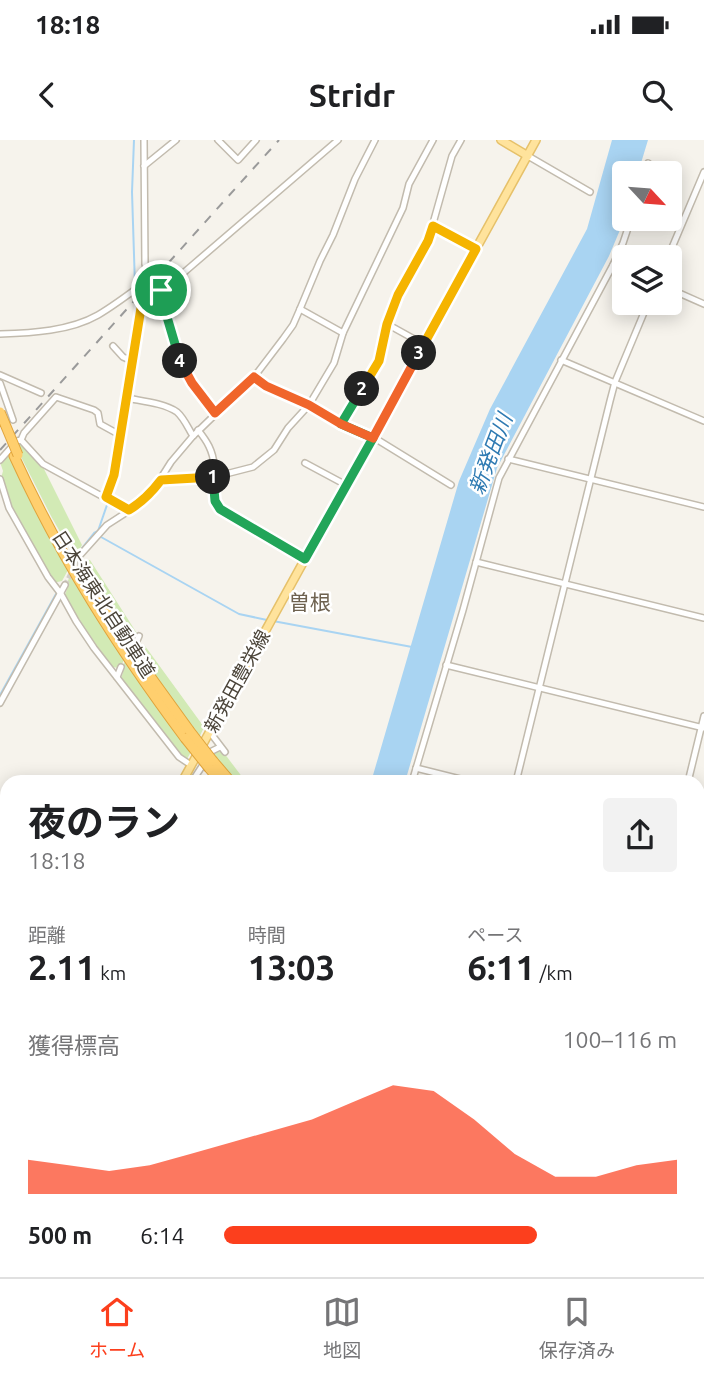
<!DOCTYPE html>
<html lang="ja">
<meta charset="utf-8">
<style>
:root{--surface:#fff;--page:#f2f2f2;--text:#202124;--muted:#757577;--line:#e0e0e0;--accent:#fc3f1d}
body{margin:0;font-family:Ubuntu,"Noto Sans JP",sans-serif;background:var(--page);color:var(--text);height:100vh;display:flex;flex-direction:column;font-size:26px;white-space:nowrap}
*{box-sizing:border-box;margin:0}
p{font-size:23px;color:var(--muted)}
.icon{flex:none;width:38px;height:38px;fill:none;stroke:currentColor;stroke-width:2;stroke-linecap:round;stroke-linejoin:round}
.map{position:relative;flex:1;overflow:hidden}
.sheet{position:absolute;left:0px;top:635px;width:705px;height:502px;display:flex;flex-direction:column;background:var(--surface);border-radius:21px 21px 0 0;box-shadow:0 4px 18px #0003}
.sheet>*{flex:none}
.needle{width:46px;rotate:116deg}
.buttons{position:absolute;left:612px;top:21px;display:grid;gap:14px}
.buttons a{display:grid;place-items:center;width:70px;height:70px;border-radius:7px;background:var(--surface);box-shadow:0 4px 18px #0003;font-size:35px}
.pin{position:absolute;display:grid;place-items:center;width:60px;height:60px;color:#fff;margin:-30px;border:4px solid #fff;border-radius:50%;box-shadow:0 2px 7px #0007}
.km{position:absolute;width:35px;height:35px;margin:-18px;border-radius:50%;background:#222;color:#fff;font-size:19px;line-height:35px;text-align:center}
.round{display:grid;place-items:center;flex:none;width:74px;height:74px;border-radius:7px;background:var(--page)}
.headline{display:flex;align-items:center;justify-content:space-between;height:119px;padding:0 28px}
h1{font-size:38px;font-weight:700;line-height:52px}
.figures{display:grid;grid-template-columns:repeat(3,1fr);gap:10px;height:119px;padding:7px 28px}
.figures div{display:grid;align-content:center}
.figures b{font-size:35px;font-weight:700}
.figures small{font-size:19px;font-weight:400}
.figures p{font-size:19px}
.chart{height:196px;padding:14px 28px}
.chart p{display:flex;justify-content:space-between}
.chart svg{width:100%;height:126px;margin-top:7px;fill:var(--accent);opacity:.7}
ul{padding:0 28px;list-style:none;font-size:23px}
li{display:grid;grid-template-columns:112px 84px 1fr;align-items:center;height:52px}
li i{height:18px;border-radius:9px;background:var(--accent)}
.status{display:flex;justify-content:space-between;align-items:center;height:49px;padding:0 35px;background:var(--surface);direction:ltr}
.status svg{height:19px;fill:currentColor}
header{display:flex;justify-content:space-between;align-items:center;height:91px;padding:0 28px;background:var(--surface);font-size:32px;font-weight:700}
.tab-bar{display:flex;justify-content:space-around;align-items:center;height:98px;border-top:2px solid var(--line);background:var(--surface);font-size:19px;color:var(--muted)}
.tab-bar a{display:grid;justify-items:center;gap:4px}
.tab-bar .selected{color:var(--accent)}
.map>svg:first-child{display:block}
.green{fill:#d2eab5}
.water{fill:#a9d4f2}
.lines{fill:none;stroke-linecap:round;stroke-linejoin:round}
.stream{stroke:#a9d4f2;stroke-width:2}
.minor-tunnel{stroke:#d4d0c8;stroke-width:5;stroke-dasharray:5 2.5;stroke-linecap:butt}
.minor-casing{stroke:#c2bbae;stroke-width:8}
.major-casing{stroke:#e6c16a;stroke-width:10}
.highway-casing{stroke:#e0a43c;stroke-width:11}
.minor{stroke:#fff;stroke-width:5}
.major{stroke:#ffe39c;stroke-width:7}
.highway{stroke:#ffcf6e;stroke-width:9}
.rail{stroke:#9a9a9a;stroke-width:2;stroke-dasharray:9 9;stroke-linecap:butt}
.highway-bridge-casing{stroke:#e0a43c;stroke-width:11;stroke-linecap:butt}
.highway-bridge{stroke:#ffcf6e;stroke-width:9}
.split-1-casing{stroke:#fff;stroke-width:14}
.split-2-casing{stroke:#fff;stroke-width:14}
.split-3-casing{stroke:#fff;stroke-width:14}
.split-4-casing{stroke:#fff;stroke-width:14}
.split-5-casing{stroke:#fff;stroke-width:14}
.split-1{stroke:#f5b400;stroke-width:9}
.split-2{stroke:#22a559;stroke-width:9}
.split-3{stroke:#f5b400;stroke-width:9}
.split-4{stroke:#f0652b;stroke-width:9}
.split-5{stroke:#22a559;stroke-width:9}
.labels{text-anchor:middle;stroke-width:5;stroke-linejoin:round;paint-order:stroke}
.street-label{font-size:19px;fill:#4b4439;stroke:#fff}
.water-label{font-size:21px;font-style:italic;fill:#2e7ab2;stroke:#fff}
.neighbourhood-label{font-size:21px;fill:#6e6250;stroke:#fff}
</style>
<div class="status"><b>18:18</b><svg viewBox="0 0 49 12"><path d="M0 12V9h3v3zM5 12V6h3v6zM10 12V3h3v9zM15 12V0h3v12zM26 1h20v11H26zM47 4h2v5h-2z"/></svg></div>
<header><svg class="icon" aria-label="back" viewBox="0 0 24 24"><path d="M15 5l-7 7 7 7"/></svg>Stridr<svg class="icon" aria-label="search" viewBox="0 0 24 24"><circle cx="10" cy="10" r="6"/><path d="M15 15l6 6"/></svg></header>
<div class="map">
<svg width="704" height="1137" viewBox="0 0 704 1137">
<rect width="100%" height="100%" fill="#f6f3ec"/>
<!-- green -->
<g class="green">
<polygon points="19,301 42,325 82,405 75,418 51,376 15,305"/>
<polygon points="10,310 29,354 68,430 62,441 53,443 9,364 1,338 3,331 0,322"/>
<polygon points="82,416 83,419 90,420 138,495 132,506 78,422"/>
<polygon points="70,436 72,436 124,520 120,528 111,527 64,457 68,447 66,445"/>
<polygon points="137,502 137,504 140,503 145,506 204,587 200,596 133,508"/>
<polygon points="126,520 191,612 187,619 176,610 121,539 123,532 120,529"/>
<polygon points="217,611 224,613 246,642 236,642 212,614"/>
</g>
<!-- water -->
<g class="water">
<polygon points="612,0 648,0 638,33 625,33 625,78 609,116 497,328 405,642 371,642 459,341 490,269 587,89"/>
<polygon points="338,1131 368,1131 371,1137 341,1137"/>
</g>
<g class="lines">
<!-- stream -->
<g class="stream">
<polyline points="134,0 132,52 135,146"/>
<polyline points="136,151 136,181"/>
<polyline points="121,277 123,266"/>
<polyline points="101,397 239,474 267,480"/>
<polyline points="79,412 94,393 98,391 108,362"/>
<polyline points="273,481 412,507"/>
<polyline points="0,555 56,454"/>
<polyline points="0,1046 7,1047"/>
</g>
<!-- minor-tunnel -->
<polyline class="minor-tunnel" points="65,445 81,414"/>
<!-- minor casing -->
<g class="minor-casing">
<g id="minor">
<path d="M144,0L145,124C148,137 150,155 167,147L338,0"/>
<polyline points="218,0 238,20 256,0"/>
<polyline points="528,16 590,52"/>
<polyline points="144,26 176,0"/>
<polyline points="645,33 648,23"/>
<polyline points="433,86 476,109"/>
<polyline points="668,117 704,32"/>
<polyline points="613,125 625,130"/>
<polyline points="670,149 704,164"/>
<polyline points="161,150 177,214 184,230 215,273"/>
<polyline points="300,169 343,193"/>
<polyline points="387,184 423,204"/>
<path d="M0,194C32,193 70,191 98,175C115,165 132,152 148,140"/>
<polyline points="113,206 123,217 132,221"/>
<polyline points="561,220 704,281"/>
<polyline points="0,235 41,253"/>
<polyline points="254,237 266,246 309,265 341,284 373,297 451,345"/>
<polyline points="0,243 13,280"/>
<path d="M127,258C141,261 164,263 177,272C184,278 188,288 193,296"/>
<polyline points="341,284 379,221 387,184 398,155 428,101 452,16 461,0"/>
<path d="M198,290C207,301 213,311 214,325C216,340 211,356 220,369L305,419"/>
<polyline points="21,300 43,324 129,371"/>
<polyline points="508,319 704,367"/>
<polyline points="0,320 17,301 21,300 24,293 56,257 94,270 98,273 100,284 120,295"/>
<polyline points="305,323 346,345"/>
<polyline points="0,339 9,368 48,437 61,454 76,481 94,508 179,617 191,625"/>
<polyline points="161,340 214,337 253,327 274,310 288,288 309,265 334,223 343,193 403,68 409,44 433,0"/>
<polyline points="106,357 114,335 141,168 152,155 155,148"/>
<polyline points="81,414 107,385 141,363 154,349 171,322 193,296 254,237 283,199 293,185 300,169 320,121 333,95 355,39 375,0"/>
<polyline points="476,422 704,478"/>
<polyline points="136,503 139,496"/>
<polyline points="446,525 704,588"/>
<polyline points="117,537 121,527"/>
<polyline points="0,563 65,445"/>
<polyline points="209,591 225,612"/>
<polyline points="416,628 472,642"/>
<polyline points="195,637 212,611 220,607"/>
<polyline points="412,642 463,470 499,338 613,125 623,103 631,79"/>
<polyline points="516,642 610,261 615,242 648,163"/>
<polyline points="688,642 704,576"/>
<polyline points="698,698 704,700"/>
<polyline points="698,809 704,811"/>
<polyline points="698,864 704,860"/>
<polyline points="698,929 704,926"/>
<polyline points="0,938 7,940"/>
<polyline points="0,1042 7,1043"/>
<polyline points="698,1050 704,1054"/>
<polyline points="396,1130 414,1137"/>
<polyline points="452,1130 456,1137"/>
<polyline points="532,1130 539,1137"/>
<polyline points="557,1130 561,1137"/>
<polyline points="618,1130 622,1137"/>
<polyline points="296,1137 308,1130"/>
<polyline points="427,1137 444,1130"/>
<polyline points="567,1137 571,1134"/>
</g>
</g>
<!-- major casing -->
<g class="major-casing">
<g id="major">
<polyline points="501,0 528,16"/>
<polyline points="182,642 536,0"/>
<polyline points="0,903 7,907"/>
<polyline points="0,971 7,958"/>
</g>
</g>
<!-- highway casing -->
<g class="highway-casing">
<g id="highway">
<path d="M14,316C61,419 118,508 185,598"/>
<polyline points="100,463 142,525 189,590"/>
<polyline points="213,621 231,642"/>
<polyline points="209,628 221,642"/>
<polyline points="698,1080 704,1090"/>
<polyline points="698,1111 704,1106"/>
<polyline points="583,1130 586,1137"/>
<polyline points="593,1130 597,1137"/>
<polyline points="638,1130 639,1137"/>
<polyline points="694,1137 704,1126"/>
</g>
</g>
<!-- minor -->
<use href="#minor" class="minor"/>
<!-- major -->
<use href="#major" class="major"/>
<!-- highway -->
<use href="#highway" class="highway"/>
<!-- rail -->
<polyline class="rail" points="0,310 279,0"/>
<!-- highway-bridge casing -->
<g class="highway-bridge-casing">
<g id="highway-bridge">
<polyline points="0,272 18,315"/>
<polyline points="189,590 213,621"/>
<polyline points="185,598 209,628"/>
</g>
</g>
<!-- highway-bridge -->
<use href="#highway-bridge" class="highway-bridge"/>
</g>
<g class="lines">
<!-- split-1 casing -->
<g class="split-1-casing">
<path id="split-1" d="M161,150L155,148L152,155L141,168L114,335L106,357L129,370C142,362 152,352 161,340L213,337"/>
</g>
<!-- split-2 casing -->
<g class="split-2-casing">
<polyline id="split-2" points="213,337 215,361 220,369 305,419 373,298 341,284 362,249"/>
</g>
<!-- split-3 casing -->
<g class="split-3-casing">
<polyline id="split-3" points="362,249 379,221 387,184 398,155 428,101 433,86 476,109 419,213"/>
</g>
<!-- split-4 casing -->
<g class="split-4-casing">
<polyline id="split-4" points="180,221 192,243 215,273 254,237 266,246 309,265 341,284 373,298 419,213"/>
</g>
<!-- split-5 casing -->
<g class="split-5-casing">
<polyline id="split-5" points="161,150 167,177 180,221"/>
</g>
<!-- split-1 -->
<use href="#split-1" class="split-1"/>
<!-- split-2 -->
<use href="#split-2" class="split-2"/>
<!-- split-3 -->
<use href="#split-3" class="split-3"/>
<!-- split-4 -->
<use href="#split-4" class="split-4"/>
<!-- split-5 -->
<use href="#split-5" class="split-5"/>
</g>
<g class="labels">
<!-- street labels -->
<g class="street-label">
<text transform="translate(104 464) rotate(57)" y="7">日本海東北自動車道</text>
<text transform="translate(237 541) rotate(-61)" y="7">新発田豊栄線</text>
</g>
<!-- water labels -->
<g class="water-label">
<text transform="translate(491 314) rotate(-69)" y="7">新発田川</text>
</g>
<!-- neighbourhood labels -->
<g class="neighbourhood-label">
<text x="310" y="470">曽根</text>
</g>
</g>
</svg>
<div class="buttons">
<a><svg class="needle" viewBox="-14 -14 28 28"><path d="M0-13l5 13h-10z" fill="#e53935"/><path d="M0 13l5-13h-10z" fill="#757577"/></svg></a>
<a><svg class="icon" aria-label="layers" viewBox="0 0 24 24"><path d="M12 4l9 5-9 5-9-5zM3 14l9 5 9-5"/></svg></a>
</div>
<div class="pin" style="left:161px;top:150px;background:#1e9e55"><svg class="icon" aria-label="arrive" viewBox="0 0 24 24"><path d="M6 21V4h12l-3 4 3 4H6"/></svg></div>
<b class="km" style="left:213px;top:337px">1</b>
<b class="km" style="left:362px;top:249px">2</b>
<b class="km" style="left:419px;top:213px">3</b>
<b class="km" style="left:180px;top:221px">4</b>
<section class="sheet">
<div class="headline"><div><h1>夜のラン</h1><p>18:18</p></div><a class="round"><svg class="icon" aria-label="share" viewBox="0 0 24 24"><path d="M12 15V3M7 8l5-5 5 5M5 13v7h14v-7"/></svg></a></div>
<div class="figures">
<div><p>距離</p><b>2.11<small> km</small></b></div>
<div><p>時間</p><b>13:03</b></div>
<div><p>ペース</p><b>6:11<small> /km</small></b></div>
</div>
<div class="chart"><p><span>獲得標高</span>100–116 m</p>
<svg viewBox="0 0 160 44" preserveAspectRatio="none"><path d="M0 44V32L10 34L20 36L30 34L40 30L50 26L60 22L70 18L80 12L90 6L100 8L110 18L120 30L130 38L140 38L150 34L160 32V44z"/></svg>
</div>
<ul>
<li><b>500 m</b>6:14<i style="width:69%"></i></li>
</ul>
</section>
</div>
<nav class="tab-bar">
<a class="selected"><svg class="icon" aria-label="home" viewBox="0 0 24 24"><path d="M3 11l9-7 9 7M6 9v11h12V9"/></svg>ホーム</a>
<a><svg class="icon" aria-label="map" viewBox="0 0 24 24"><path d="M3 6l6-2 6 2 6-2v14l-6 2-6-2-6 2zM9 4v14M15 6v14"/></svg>地図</a>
<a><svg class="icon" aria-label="saved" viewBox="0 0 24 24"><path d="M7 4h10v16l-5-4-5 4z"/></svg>保存済み</a>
</nav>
